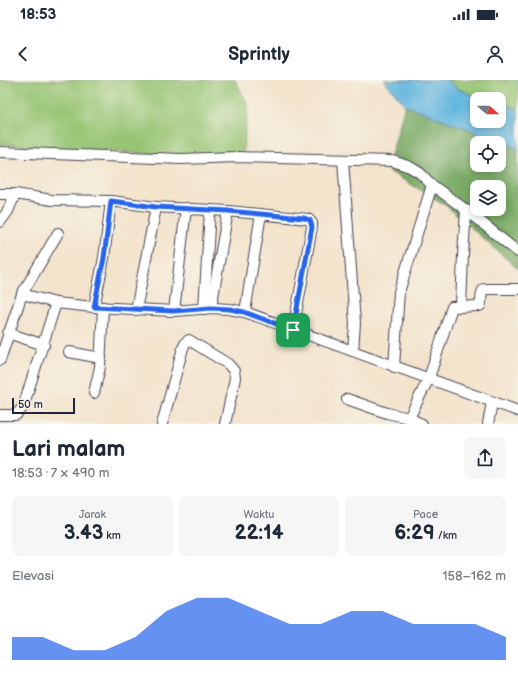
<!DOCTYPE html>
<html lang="id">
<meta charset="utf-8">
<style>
:root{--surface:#fff;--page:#f6f6f7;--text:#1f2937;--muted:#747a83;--accent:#2563eb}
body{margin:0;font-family:"Balsamiq Sans",sans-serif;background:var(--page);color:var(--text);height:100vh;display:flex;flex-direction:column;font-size:15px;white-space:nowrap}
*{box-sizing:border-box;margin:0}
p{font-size:13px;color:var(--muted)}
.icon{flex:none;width:22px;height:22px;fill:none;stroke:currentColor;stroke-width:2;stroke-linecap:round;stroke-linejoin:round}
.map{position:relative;height:344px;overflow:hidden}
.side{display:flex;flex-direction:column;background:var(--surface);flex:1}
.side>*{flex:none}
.needle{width:26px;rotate:110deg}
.fabs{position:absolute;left:470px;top:12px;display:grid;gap:8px}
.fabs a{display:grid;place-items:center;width:36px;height:36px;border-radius:8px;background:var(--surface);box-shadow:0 2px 6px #0003;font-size:20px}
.scale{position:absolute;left:12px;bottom:10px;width:63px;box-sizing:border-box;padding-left:4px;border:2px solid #22223b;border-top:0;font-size:11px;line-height:14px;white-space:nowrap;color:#22223b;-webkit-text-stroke:3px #f7f3e8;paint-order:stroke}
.pin{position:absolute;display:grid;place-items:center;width:34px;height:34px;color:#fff;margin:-17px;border-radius:8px;box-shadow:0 2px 6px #0006}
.round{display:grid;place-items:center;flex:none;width:42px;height:42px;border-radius:8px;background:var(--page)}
.overview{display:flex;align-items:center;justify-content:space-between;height:68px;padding:0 12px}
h1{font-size:22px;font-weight:600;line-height:30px}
.stats{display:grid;grid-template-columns:repeat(3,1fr);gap:6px;height:68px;padding:4px 12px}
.stats div{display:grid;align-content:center;border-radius:8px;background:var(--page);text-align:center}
.stats b{font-size:20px;font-weight:600}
.stats small{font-size:11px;font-weight:400}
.stats p{font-size:11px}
.chart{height:112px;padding:8px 12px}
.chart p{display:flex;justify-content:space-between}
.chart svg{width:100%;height:72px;margin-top:4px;fill:var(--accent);opacity:.7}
.status{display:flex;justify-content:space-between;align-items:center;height:28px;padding:0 20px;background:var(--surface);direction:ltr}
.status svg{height:11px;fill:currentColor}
header{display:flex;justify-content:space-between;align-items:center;height:52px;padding:0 12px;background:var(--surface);font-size:18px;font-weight:600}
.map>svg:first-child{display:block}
.green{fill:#98c574;stroke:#5d7458}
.forest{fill:#7aaa66;stroke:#4e6650;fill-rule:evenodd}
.water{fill:#64b6df;stroke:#436c8d}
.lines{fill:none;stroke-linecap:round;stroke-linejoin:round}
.minor-casing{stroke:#413f51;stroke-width:12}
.minor{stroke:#fff;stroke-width:10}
.route-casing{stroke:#fff;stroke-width:8}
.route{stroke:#2563eb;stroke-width:5}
</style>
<div class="status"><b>18:53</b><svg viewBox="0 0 49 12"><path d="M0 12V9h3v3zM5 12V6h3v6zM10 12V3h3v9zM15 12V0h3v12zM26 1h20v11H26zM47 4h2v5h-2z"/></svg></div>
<header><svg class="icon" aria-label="back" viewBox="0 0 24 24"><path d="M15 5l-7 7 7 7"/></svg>Sprintly<svg class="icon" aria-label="person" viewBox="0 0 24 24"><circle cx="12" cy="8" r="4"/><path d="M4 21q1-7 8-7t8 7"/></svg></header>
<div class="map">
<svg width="518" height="344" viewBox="0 0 518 344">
<rect width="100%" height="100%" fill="#f7f3e8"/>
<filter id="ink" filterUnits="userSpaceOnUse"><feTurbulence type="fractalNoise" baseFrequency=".025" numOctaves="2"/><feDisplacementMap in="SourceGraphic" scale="8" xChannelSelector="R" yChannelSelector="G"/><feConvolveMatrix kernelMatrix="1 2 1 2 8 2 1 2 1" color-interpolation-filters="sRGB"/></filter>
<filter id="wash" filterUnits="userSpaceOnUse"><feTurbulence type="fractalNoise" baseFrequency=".012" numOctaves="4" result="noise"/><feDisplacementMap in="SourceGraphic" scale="16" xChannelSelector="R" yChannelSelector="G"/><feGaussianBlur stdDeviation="0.9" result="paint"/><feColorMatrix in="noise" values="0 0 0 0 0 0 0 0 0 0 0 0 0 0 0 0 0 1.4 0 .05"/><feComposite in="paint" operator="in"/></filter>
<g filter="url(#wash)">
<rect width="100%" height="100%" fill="#f3e3cb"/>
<!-- green -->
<g class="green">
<polygon points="0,0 235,0 248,25 242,80 4,64 0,65"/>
<path d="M447,0H518V29L499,23V19C476,19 465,15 447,0Z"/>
</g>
<!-- forest -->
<path class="forest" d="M405,25L515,67L518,72V189L444,124L387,90ZM477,63H499V85H477ZM477,107H499V129H477Z"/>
<!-- water -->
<polygon class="water" points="384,0 447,0 458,9 482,19 477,19 477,41 499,41 499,23 518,29 518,72 515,67 405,25"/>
</g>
<g filter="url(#ink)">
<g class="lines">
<!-- minor casing -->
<g class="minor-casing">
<g id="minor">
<polyline points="0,72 182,79 236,77 393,81 410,87 420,93 432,105 466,130 518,172"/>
<polyline points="343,80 355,243 353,271"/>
<polyline points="0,114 15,114 52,120 111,121 156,127 228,131 308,139 312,143 312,147 293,250"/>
<polyline points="0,142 8,131 15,114"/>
<polyline points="22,214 56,223 94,227 174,231 211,228 229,229 245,232 518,331"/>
<polyline points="94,227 104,178 111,121"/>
<polyline points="461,227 463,175 466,130"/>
<polyline points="211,228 228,131"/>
<polyline points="204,229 210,130"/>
<polyline points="136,230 156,127"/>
<polyline points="174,231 186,128"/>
<polyline points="245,232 261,134"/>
<polyline points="8,253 44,265"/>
<polyline points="69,272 101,278"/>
<polyline points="0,280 22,214 58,153"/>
<polyline points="394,287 399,212 432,105"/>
<polyline points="94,313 100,287 103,227"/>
<path d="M347,319L387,333L409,338L429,298L452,227L480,226C483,221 479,214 484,209H518"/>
<polyline points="0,335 16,335 23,327 56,223"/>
<polyline points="409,338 422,344"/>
<polyline points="162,344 183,268 186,262 189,260 228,284 234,291 235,298 225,344"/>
<polyline points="488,344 492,322"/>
</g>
</g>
<!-- minor -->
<use href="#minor" class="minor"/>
</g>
</g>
<g class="lines" filter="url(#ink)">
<!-- route casing -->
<g class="route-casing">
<polygon id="route" points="111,121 156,127 228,131 304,138 310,140 312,147 293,250 244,232 230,229 211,228 174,231 94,227 104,178"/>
</g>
<!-- route -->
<use href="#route" class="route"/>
</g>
</svg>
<div class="fabs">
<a><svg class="needle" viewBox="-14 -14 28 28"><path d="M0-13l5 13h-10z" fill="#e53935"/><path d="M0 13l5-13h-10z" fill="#747a83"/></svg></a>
<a><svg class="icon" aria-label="locate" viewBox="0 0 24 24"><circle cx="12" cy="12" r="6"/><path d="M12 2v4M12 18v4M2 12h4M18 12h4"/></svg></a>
<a><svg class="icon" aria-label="layers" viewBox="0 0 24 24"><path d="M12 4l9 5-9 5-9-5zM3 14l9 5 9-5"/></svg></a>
</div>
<div class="scale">50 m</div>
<div class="pin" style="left:293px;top:250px;background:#1e9e55"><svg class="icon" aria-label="arrive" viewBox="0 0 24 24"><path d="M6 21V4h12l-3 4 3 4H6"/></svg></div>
</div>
<section class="side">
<div class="overview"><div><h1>Lari malam</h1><p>18:53 · 7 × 490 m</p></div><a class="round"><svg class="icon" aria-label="share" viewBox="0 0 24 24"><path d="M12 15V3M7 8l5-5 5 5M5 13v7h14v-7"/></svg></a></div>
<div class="stats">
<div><p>Jarak</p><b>3.43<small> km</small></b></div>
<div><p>Waktu</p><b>22:14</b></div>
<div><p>Pace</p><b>6:29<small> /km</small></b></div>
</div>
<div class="chart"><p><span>Elevasi</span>158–162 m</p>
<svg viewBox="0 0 160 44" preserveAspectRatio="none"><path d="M0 44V30L10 30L20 38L30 38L40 30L50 14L60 6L70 6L80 14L90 22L100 22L110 14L120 14L130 22L140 22L150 22L160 30V44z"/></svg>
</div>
</section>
